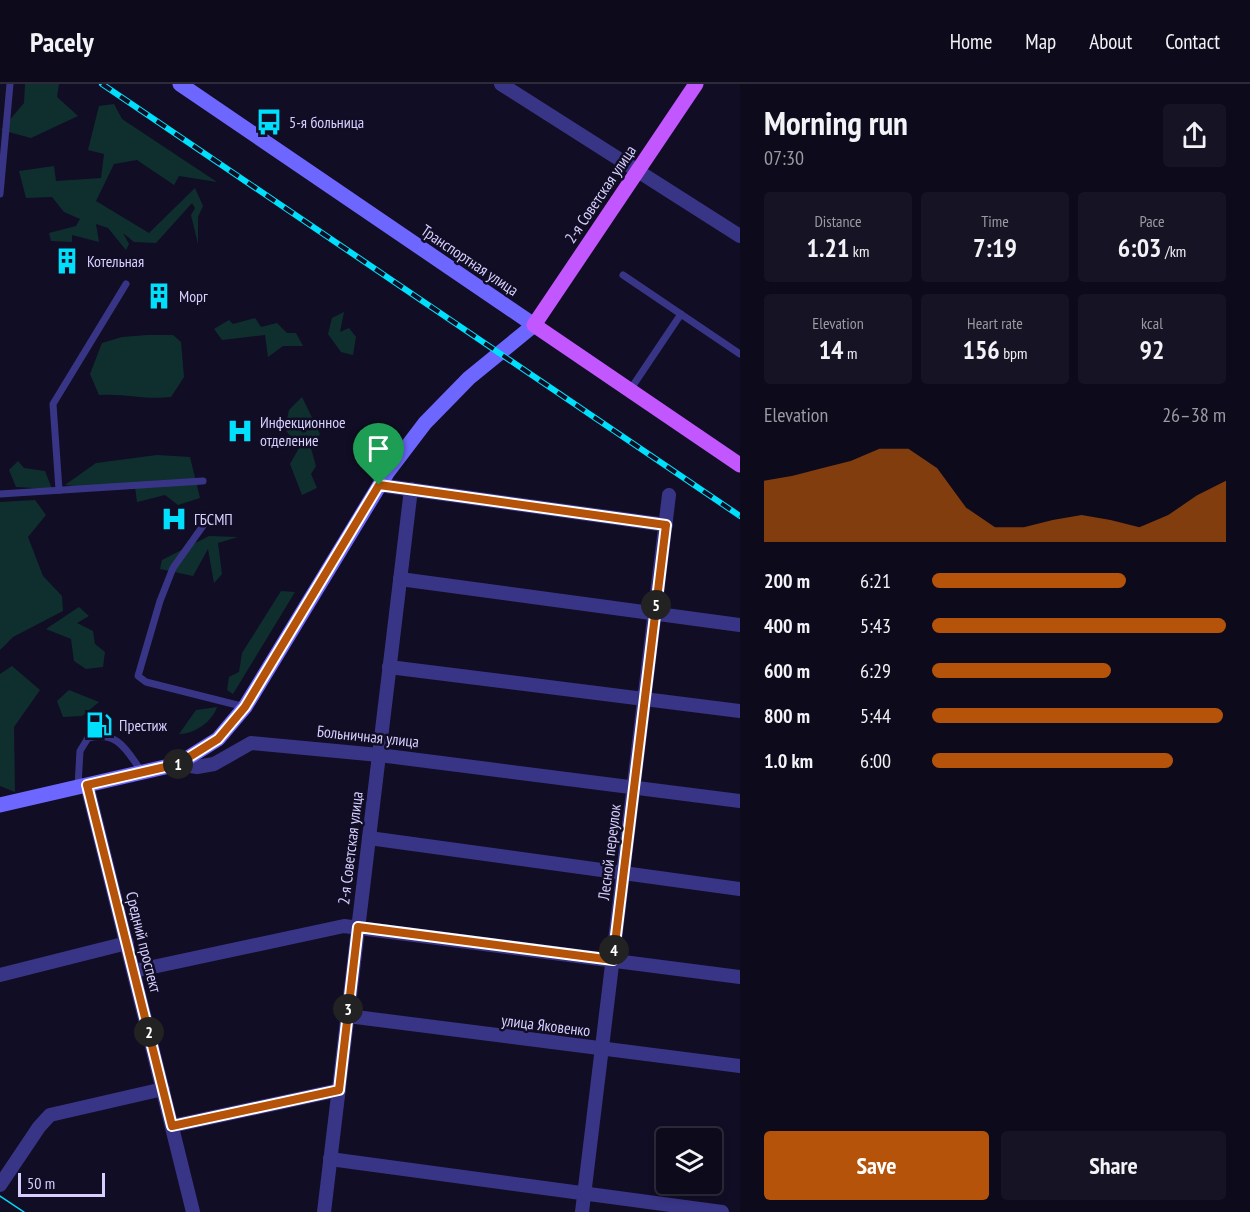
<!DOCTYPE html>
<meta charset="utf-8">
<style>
:root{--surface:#0d0a1b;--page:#161324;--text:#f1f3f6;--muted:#9a9aa3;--line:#2d2b3a;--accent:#b45309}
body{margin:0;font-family:"PT Sans Narrow",sans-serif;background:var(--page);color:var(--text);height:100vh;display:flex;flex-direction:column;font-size:22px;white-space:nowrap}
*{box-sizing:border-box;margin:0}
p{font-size:20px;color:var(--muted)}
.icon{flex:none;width:33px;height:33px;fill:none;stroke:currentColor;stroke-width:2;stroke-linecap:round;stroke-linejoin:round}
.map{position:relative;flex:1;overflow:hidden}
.side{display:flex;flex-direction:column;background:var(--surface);width:510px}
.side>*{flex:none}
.controls{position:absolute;left:656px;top:1044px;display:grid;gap:12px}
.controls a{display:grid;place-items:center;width:66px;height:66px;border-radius:6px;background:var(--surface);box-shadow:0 3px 9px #0003,0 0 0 2px var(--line);font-size:30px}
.scale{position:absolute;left:18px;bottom:15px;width:87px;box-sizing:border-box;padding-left:6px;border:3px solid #d6d0ff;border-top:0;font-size:16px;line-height:21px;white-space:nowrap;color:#d6d0ff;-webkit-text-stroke:4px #110d24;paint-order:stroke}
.pin{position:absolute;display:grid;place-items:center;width:51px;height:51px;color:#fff;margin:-62px -26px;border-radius:50% 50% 50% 0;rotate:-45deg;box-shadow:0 0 6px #0007}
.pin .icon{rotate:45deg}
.km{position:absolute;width:30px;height:30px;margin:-15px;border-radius:50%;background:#222;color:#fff;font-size:16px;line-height:30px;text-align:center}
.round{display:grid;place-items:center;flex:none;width:63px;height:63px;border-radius:6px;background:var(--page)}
.summary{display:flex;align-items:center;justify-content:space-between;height:102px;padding:0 24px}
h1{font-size:33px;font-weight:700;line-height:45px}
.metrics{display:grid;grid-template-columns:repeat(3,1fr);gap:9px;height:102px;padding:6px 24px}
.metrics div{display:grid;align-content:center;border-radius:6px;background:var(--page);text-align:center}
.metrics b{font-size:26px;font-weight:700}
.metrics small{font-size:16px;font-weight:400}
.metrics p{font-size:16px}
.chart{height:168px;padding:12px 24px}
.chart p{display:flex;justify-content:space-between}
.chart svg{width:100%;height:108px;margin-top:6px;fill:var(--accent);opacity:.7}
.primary-button{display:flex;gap:12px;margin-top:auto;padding:12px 24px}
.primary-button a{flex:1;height:69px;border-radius:6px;background:var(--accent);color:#fff;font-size:24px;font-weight:700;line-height:69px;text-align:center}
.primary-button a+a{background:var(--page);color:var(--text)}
ul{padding:0 24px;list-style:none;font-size:20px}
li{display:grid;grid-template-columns:96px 72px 1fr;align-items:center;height:45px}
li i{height:15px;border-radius:8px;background:var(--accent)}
header{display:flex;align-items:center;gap:36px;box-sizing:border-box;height:84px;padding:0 30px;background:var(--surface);border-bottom:2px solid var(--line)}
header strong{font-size:28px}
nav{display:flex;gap:33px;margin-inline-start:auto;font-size:21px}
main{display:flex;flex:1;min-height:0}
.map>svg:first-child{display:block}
.green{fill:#0f2f2e}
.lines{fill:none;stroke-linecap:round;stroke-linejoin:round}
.lane{stroke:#393586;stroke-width:7}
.street{stroke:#393586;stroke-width:14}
.secondary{stroke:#6d67ff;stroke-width:15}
.primary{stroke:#c357ff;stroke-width:15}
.tram{stroke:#00dffb;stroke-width:1.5}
.rail-casing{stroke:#00dffb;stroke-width:6}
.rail{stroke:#110d24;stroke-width:4;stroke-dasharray:11;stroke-linecap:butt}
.route-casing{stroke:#fff;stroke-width:12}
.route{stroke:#b45309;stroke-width:8}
.labels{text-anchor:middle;stroke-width:5;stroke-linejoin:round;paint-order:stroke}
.poi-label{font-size:16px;fill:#d6d0ff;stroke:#110d24;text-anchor:start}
.street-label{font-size:16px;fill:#d6d0ff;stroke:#110d24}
</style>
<header>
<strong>Pacely</strong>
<nav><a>Home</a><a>Map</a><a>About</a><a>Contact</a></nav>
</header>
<main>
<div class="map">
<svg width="740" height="1128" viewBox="0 0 740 1128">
<rect width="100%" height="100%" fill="#110d24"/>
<!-- green -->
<g class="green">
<polygon points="25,0 59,0 57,13 78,32 31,54 1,46 24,19"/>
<polygon points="114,20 122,35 217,98 179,92 174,101 137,76 114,80 96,117 149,149 195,104 203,122 198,133 198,160 191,131 195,124 192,119 156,159 134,158 123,149 129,160 126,166 108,144 96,140 99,158 72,151 72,158 51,157 49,149 76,142 80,135 64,128 52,113 26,114 19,87 54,82 56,97 101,94 104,70 88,66 99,22"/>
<polygon points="344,228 340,248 349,244 356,253 353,271 341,268 328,250 332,234"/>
<polygon points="255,234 261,243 277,239 287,249 296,249 303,262 283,262 268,273 265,251 222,256 214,245 229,236 233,240"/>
<path d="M147,251H173L181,258L184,293L171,313C146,316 124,309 99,311L90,290L102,259L122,253Z"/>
<polygon points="302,313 320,350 310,361 316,382 311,390 317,404 302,411 290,380 299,364 285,345 289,326"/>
<polygon points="157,371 190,373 200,414 178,421 165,411 137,418 135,403 113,406 65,401 96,379"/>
<polygon points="18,377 24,384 45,387 52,405 16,403 9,386"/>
<polygon points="35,416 46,431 28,453 43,492 62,512 63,527 13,553 0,566 0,418"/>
<polygon points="209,452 238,453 218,459 222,490 214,499 208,465 193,492 160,485 162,476"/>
<polygon points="281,507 295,508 233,610 227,606 229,593 239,588 242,569"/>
<polygon points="79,523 89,532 77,539 93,547 95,560 105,568 103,583 86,585 74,577 71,555 46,545"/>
<polygon points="12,582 40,606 14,643 15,708 0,702 0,590"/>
<polygon points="69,606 99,618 82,632 63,633 57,617"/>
<path d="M217,623C212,638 194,650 179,650L196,626Z"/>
</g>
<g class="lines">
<!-- lane -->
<g class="lane">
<polyline points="0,110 10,0"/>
<polyline points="623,191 740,270"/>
<polyline points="630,306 681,230"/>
<polyline points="59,406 53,320 126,200"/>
<polyline points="0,410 203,397"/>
<polyline points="205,439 173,484 160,517 138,592 146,598 245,623"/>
<path d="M78,702L80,667L88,654C119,647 126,666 142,688"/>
</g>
<!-- street -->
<g class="street">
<polyline points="501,0 740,152"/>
<polyline points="379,401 666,441"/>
<polyline points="400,495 740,541"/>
<polyline points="389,583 740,627"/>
<polyline points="178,680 197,683 214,680 251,659 379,671 740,717"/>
<polyline points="87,701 193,1128"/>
<polyline points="369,754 740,805"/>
<polyline points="134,887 344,842 740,893"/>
<polyline points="0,891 127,859"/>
<polyline points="348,932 740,982"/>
<polyline points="172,1042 339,1006"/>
<polyline points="330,1075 722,1128"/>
<polyline points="0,1101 39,1043 50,1031 163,1005"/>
<polyline points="324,1128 411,405"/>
<polyline points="582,1128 669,411"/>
</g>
<!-- secondary -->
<polyline class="secondary" points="0,721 178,680 218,655 245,623 387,389 425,339 469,294 534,241 180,0"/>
<!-- primary -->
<polyline class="primary" points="696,0 534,241 740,381"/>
<!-- tram -->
<polyline class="tram" points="0,1112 24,1128"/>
<!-- rail casing -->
<g class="rail-casing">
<polyline id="rail" points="102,0 740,432"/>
</g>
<!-- rail -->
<use href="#rail" class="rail"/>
</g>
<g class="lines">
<!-- route casing -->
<g class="route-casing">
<polygon id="route" points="379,401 666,441 613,876 358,843 339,1006 172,1042 87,701 178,680 218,655 245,623"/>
</g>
<!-- route -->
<use href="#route" class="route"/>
</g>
<!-- icons -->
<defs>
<g id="bus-bare" transform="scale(2.07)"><path d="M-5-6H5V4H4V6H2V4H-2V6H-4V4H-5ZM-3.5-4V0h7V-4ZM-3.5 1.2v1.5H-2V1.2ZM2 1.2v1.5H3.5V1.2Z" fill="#00dffb" stroke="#110d24" stroke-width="2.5" paint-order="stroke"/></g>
<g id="building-bare" transform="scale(2.07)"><path d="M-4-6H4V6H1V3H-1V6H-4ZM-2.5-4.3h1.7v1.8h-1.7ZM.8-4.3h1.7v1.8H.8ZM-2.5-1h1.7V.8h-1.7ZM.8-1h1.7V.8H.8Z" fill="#00dffb" stroke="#110d24" stroke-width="2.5" paint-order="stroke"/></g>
<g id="hospital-bare" transform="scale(2.07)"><path d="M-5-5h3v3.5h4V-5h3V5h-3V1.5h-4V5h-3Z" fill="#00dffb" stroke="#110d24" stroke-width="2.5" paint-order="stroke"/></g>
<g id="fuel-bare" transform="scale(2.07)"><path d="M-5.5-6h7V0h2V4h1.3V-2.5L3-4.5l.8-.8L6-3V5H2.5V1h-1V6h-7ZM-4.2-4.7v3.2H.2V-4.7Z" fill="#00dffb" stroke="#110d24" stroke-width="2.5" paint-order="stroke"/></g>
</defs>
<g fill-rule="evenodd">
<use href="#bus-bare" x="269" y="38"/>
<use href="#building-bare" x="67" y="177"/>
<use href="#building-bare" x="159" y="212"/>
<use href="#hospital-bare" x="240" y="347"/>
<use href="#hospital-bare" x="174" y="435"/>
<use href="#fuel-bare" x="99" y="641"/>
</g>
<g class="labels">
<!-- poi labels -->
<g class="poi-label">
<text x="289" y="44">5-я больница</text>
<text x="87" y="183">Котельная</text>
<text x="179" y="218">Морг</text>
<text x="260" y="344">Инфекционное<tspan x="260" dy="18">отделение</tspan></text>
<text x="194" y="441">ГБСМП</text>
<text x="119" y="647">Престиж</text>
</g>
<!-- street labels -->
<g class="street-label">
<text transform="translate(600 110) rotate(-56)" y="6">2-я Советская улица</text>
<text transform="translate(470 176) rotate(34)" y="6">Транспортная улица</text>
<text transform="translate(368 652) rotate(6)" y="6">Больничная улица</text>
<text transform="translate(350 764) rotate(-83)" y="6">2-я Советская улица</text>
<text transform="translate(609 768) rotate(-83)" y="6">Лесной переулок</text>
<text transform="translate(144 858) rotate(76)" y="6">Средний проспект</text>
<text transform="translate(546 941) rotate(7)" y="6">улица Яковенко</text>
</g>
</g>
</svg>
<div class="controls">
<a><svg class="icon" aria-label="layers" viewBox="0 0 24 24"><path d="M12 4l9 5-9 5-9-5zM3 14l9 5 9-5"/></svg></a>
</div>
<div class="scale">50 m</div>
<div class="pin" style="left:379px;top:401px;background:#1e9e55"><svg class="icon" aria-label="arrive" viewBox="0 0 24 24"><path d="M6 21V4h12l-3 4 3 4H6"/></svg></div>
<b class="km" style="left:178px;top:680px">1</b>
<b class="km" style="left:149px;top:948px">2</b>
<b class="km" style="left:348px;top:925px">3</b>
<b class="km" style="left:614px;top:866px">4</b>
<b class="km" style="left:656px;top:521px">5</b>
</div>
<section class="side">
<div class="summary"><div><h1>Morning run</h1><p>07:30</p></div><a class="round"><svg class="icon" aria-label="share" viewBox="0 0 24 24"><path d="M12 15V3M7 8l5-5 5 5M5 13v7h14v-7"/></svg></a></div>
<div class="metrics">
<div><p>Distance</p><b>1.21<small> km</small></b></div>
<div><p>Time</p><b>7:19</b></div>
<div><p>Pace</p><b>6:03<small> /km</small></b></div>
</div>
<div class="metrics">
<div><p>Elevation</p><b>14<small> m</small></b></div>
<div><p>Heart rate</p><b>156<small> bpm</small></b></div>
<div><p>kcal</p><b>92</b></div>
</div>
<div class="chart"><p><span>Elevation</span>26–38 m</p>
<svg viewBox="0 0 160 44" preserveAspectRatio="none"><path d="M0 44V19L10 17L20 14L30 11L40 6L50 6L60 14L70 30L80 38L90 38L100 35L110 33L120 35L130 38L140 33L150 25L160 19V44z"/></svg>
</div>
<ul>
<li><b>200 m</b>6:21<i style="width:66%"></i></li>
<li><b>400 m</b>5:43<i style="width:100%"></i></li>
<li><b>600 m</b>6:29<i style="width:61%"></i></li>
<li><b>800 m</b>5:44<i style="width:99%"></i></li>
<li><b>1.0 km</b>6:00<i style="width:82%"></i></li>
</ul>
<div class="primary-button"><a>Save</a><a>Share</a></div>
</section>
</main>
